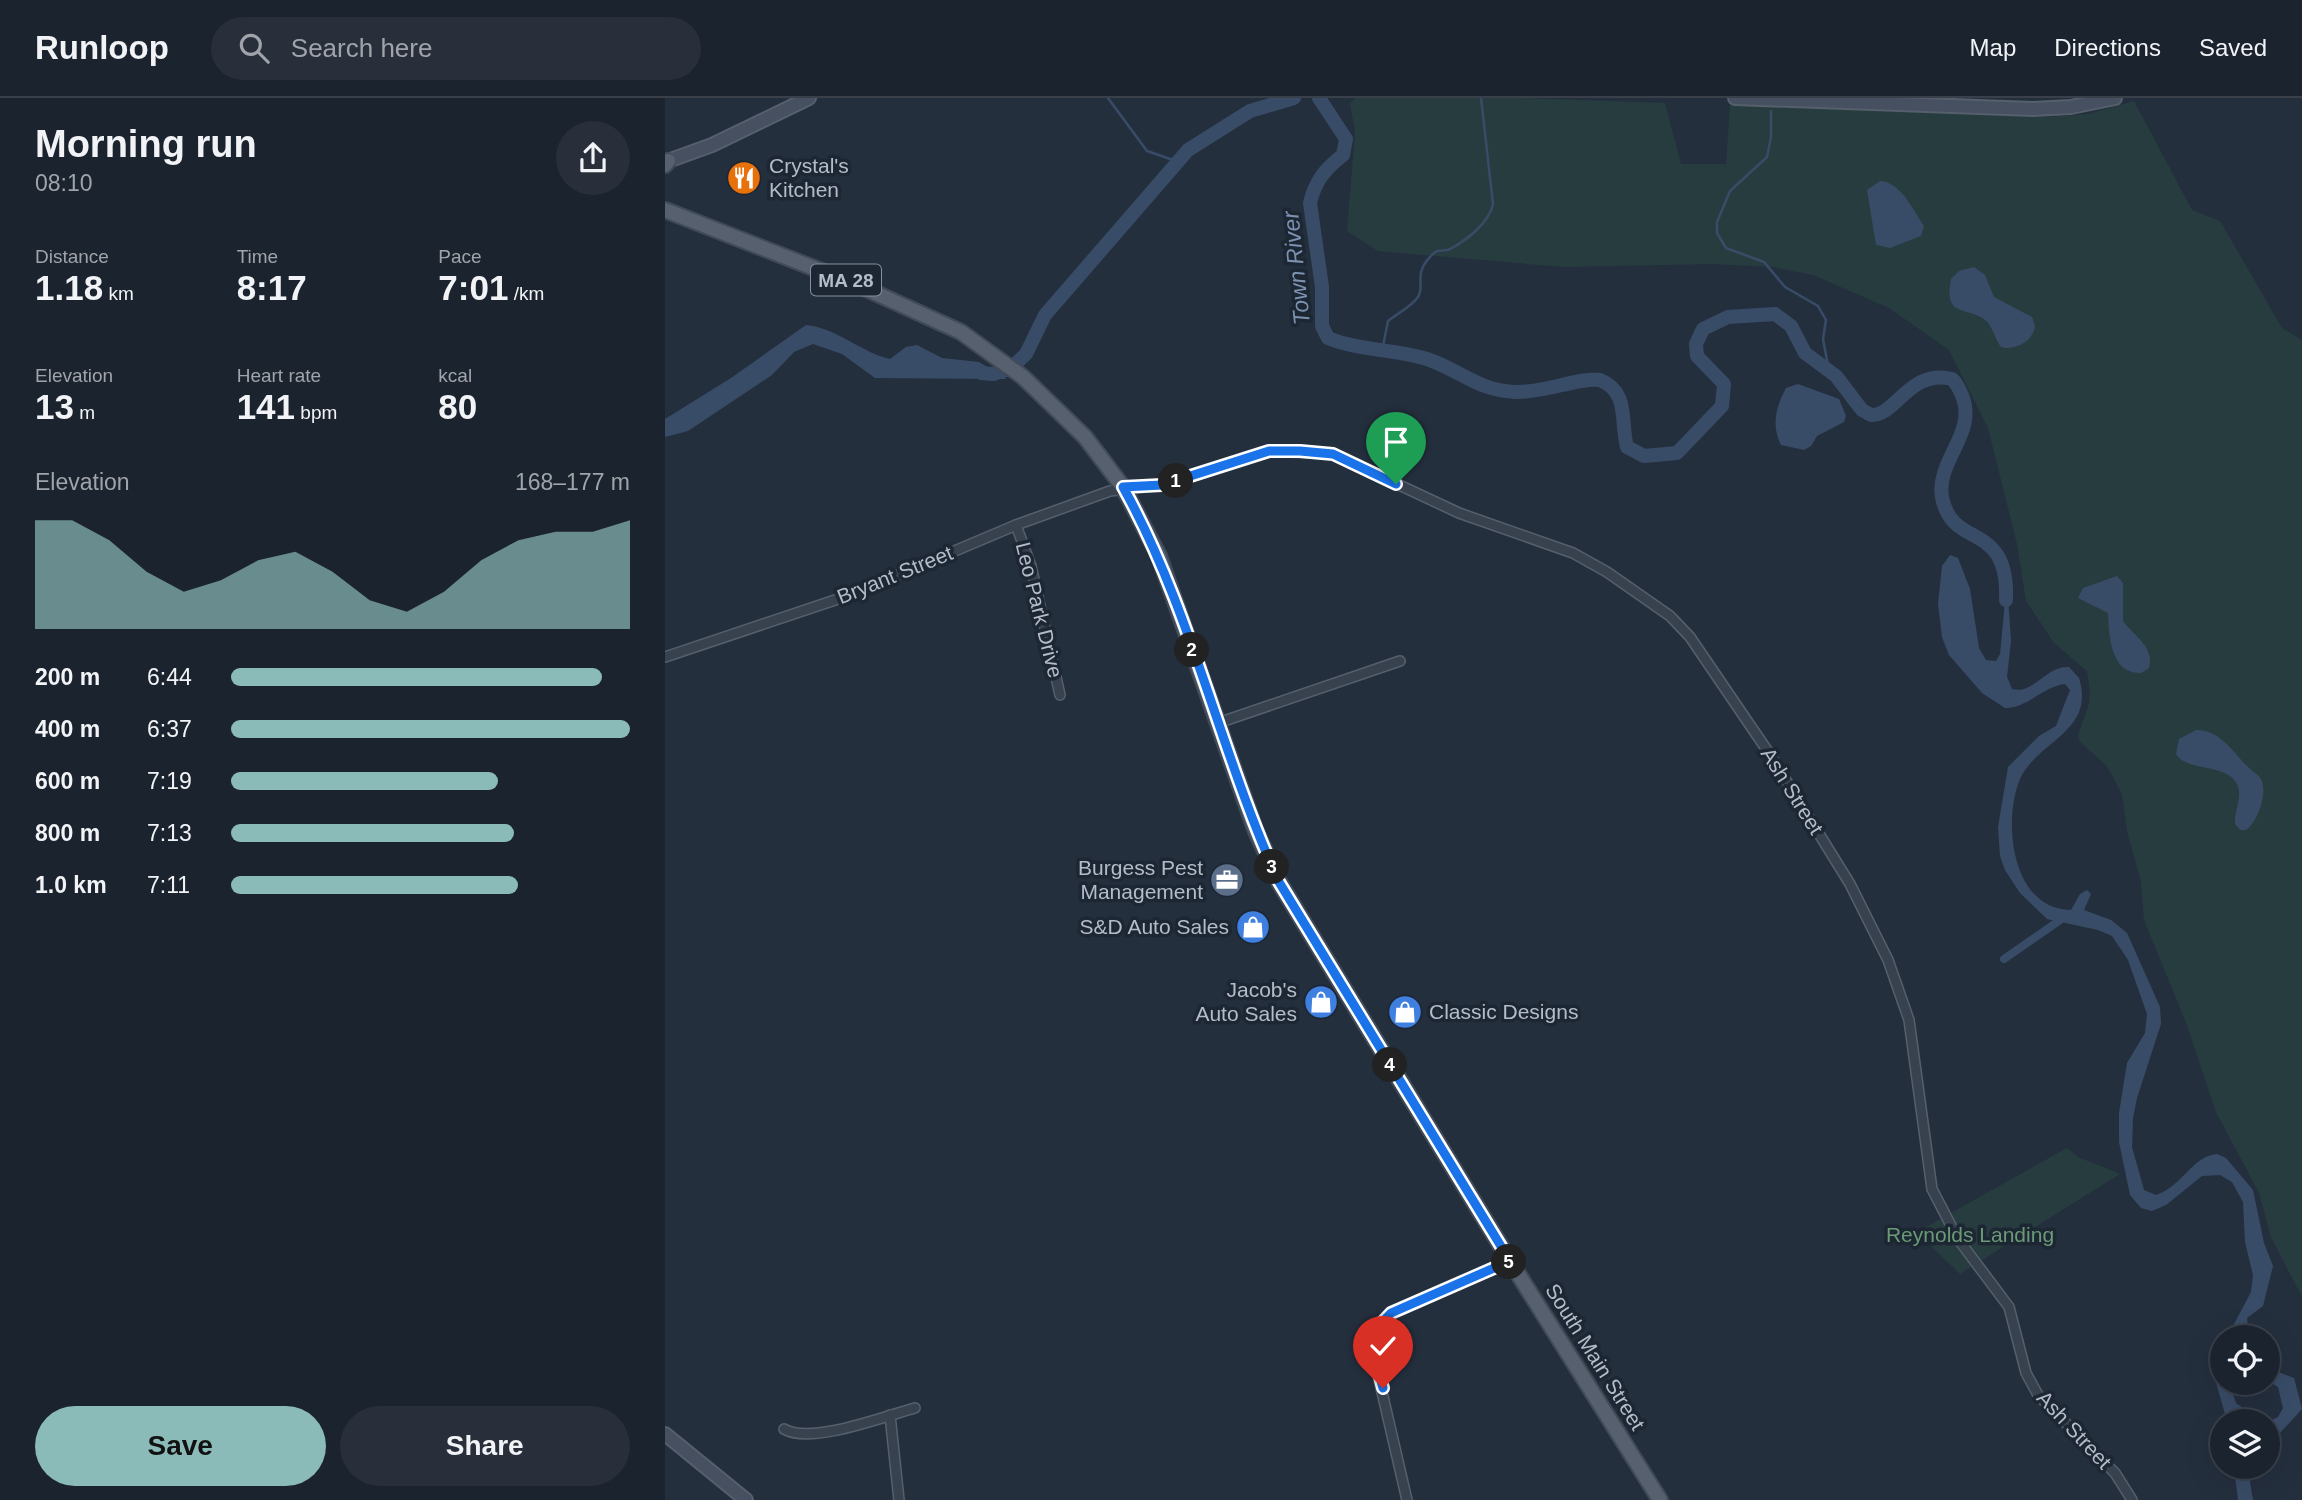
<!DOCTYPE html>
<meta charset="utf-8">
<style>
:root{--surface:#1b232e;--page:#282f3a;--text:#f1f3f6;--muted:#a0a4aa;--line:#39404a;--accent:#8bbbb9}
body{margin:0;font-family:Arial,sans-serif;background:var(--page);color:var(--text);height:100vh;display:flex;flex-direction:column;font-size:26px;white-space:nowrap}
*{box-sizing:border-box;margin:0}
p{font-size:23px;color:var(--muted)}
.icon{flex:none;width:38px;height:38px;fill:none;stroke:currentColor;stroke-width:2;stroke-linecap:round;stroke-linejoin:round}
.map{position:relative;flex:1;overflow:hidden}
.details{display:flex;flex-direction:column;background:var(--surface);width:665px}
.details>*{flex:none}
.tools{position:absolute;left:1545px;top:1227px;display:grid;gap:14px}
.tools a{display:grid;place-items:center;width:70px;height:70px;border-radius:50%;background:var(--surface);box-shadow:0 7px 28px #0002,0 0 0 2px var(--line);font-size:35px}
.pin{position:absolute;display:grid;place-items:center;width:60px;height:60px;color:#fff;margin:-72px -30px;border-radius:50% 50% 50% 0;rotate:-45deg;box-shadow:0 0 7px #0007}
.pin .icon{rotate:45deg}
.km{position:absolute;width:35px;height:35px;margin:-18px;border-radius:50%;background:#222;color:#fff;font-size:19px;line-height:35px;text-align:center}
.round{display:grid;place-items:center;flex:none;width:74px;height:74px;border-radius:37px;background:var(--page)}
.summary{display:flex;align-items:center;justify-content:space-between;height:119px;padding:0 35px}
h1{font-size:38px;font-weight:600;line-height:52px}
.metrics{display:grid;grid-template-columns:repeat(3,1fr);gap:10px;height:119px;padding:7px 35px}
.metrics div{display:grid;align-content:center}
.metrics b{font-size:35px;font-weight:600}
.metrics small{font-size:19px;font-weight:400}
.metrics p{font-size:19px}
.chart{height:196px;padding:14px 35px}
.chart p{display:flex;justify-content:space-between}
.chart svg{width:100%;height:126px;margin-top:7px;fill:var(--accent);opacity:.7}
.button{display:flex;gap:14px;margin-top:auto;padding:14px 35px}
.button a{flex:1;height:80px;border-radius:42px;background:var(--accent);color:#111;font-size:28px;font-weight:600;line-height:80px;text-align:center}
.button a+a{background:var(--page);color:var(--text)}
ul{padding:0 35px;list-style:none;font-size:23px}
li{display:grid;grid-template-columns:112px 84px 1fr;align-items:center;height:52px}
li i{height:18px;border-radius:9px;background:var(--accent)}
header{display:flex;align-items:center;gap:42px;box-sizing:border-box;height:98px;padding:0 35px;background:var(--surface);border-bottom:2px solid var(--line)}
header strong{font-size:33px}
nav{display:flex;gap:38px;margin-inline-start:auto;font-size:24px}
.search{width:490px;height:63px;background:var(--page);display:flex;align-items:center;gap:18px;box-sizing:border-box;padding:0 24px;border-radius:38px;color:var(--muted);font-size:26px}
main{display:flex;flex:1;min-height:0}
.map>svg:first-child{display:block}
.green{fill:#263c3f}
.water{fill:#394c67}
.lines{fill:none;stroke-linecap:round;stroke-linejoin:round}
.stream{stroke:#394c67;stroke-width:2.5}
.canal{stroke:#394c67;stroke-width:8}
.river{stroke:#394c67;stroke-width:14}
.street-casing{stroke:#565f6c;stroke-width:12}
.secondary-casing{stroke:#565f6c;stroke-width:16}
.primary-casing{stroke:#414a57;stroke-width:18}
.street{stroke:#38414e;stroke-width:9}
.secondary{stroke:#465061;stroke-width:12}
.primary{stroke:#56606e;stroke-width:14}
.route-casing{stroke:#fff;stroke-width:14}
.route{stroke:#1a73e8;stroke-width:9}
.labels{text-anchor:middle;stroke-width:7;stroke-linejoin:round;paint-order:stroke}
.shield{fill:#1d2633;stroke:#878f9c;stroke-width:2}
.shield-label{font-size:19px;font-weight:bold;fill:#b4bcc9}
.poi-label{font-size:21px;fill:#b4bcc9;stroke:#1d2633;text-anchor:end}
.street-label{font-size:21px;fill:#b4bcc9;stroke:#1d2633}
.park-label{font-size:21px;fill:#6b9a76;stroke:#1d2633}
.water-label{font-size:23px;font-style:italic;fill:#7c92b1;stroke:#1d2633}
</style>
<header>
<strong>Runloop</strong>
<div class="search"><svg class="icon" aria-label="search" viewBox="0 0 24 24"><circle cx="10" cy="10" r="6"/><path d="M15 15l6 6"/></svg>Search here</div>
<nav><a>Map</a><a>Directions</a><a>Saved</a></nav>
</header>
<main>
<section class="details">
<div class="summary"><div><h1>Morning run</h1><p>08:10</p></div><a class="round"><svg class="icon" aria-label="share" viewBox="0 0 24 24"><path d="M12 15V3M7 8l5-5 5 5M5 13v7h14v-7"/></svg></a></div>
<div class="metrics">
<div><p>Distance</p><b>1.18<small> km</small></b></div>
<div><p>Time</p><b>8:17</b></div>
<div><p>Pace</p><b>7:01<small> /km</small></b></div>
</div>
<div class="metrics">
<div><p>Elevation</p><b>13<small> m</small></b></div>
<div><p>Heart rate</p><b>141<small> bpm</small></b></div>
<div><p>kcal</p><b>80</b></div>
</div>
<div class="chart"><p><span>Elevation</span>168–177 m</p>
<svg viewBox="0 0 160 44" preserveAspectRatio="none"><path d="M0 44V6L10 6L20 13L30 24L40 31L50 27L60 20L70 17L80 24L90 34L100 38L110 31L120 20L130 13L140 10L150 10L160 6V44z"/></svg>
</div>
<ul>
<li><b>200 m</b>6:44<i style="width:93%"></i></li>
<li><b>400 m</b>6:37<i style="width:100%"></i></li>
<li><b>600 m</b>7:19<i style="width:67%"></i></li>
<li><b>800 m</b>7:13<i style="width:71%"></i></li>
<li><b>1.0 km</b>7:11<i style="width:72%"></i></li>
</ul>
<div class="button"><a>Save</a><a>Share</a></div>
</section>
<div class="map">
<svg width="1637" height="1402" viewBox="0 0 1637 1402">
<rect width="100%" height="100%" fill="#242f3e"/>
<!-- green -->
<g class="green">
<path d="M690,0H857L1000,5L1016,66H1061L1065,7L1380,19L1423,16L1469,3L1527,112L1555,123L1617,230L1637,242V1199L1606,1139L1594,1095L1551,1014L1521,925L1479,822L1476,784L1462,733L1457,696L1442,668L1415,644L1413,638C1423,605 1428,610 1422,573L1389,545L1361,503L1352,446L1323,330L1284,252L1224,210L1148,177L1108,169L1049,166L898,169L713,153L682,133L690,35L685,6Z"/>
<polygon points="1402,1050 1413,1059 1455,1076 1295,1176 1252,1134"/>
</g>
<!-- water -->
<g class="water">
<path d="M1215,83C1236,84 1248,112 1259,128L1256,138L1225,150L1211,147L1202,92Z"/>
<path d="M1309,169L1320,177L1329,199L1367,219L1370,228C1368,243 1351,253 1336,249C1330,242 1328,227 1319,221C1299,208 1279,220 1286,181L1294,173Z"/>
<path d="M141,227C172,230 195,254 225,261L241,249L252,247L277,260L314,264L342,281L210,280L177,256L148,246L129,254L107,277L23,333L0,339V321L66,280Z"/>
<path d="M1133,286L1174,301L1181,318L1179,324L1152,338L1146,348L1139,352L1116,347C1106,327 1111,309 1121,290Z"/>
<path d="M1285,457L1293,460L1305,491L1314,550L1321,562L1331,563L1335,556L1342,483L1346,543L1342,579L1347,591C1369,597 1381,567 1404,569L1414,580C1431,634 1372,643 1355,681C1337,724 1347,812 1406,812L1415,796L1422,792L1426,796L1419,812L1446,822L1462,835L1495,909L1496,926L1472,1000L1468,1020L1467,1049L1479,1092L1491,1097C1518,1088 1527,1058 1552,1056L1561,1060L1588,1092L1599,1145L1608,1168L1598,1208L1582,1220L1584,1239H1572L1568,1228L1586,1194L1588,1177L1580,1144L1578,1104L1567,1084L1555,1077L1537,1078L1501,1107L1487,1113L1476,1110L1465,1097L1454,1044V1015L1462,965L1480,935L1482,916L1463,862L1447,838L1433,832L1382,821L1355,795L1340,772L1335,758L1333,729L1343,669L1374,638L1391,628L1405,592L1400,586C1377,589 1363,610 1340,610L1317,595L1284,557L1277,539L1273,506L1277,468Z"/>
<path d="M1452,478L1458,485V523C1469,538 1490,549 1484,570L1476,575C1445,576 1444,537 1443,515L1413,500L1418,490Z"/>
<path d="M1531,632C1554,632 1566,651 1580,666C1584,671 1592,675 1596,681C1603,695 1593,723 1581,732H1575L1570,726C1569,714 1577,700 1573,688C1563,664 1523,675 1511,656L1514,641Z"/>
<polygon points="1556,1270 1558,1284 1564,1285 1571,1305 1596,1323 1562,1323 1550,1281 1551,1272"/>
<polygon points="1603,1270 1629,1280 1637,1311 1603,1348 1603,1324 1613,1319 1618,1310 1613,1289 1603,1283"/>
<polygon points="1569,1369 1588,1369 1585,1384 1588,1402 1573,1402"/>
</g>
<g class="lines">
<!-- stream -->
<g class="stream">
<polyline points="443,0 482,53 511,63"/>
<polyline points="1106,13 1106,39 1102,59 1065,93 1052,124 1052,135 1061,150 1099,164 1120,189 1153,208 1161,222 1158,241 1164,273"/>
<path d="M717,253L723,223C732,216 747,208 753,199C761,186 746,176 769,155C773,151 780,154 785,151C802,142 824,125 828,106L816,0"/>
</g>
<!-- canal -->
<polyline class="canal" points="1339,861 1398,820"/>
<!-- river -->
<g class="river">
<path d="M654,0L681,41L678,57C660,71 650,83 645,105L657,189V228L663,240C695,253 729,251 762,261C795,272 813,293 851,294C879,295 915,279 935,282C965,294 955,324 962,349L979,358L1012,355L1057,308L1059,286L1032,258L1031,246L1038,231L1063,219L1110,216L1126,228L1140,255L1171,278L1197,312L1206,317C1230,319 1245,270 1287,281C1293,286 1295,293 1298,300C1311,336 1271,363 1277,399C1287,453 1344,421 1341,502"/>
<polyline points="316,275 328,276 346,270 361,256 380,217 523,52 585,13 629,0"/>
</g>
<!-- street casing -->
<g class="street-casing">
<g id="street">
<polyline points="351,427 366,468 395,597"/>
<polyline points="0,559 188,496 351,427 445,393 497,387 604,353 668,356 794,415 908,455 942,474 1005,518 1025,539 1106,658 1185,786 1223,862 1244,922 1267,1091 1293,1141 1344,1209 1361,1275 1373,1297 1450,1375 1467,1402"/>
<polyline points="553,625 735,563"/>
<polyline points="225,1317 234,1402"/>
<path d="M119,1331C146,1347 220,1318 250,1310"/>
<polyline points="742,1402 704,1238 726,1215 845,1163"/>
</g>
</g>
<!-- secondary casing -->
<g class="secondary-casing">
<g id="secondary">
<polyline points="1070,0 1368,11 1406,9 1450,0"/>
<polyline points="0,64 47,47 144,0"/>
<polyline points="0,1336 81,1402"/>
</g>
</g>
<!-- primary casing -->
<g class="primary-casing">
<g id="primary">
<polyline points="0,67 3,63"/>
<polyline points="0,112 195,188 296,234 358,279 420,339 458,389 494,458 590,731 614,784 845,1163 995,1402"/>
</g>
</g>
<!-- street -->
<use href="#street" class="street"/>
<!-- secondary -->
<use href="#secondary" class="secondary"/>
<!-- primary -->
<use href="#primary" class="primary"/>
</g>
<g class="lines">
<!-- route casing -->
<g class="route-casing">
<path id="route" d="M718,1290L704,1238L726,1215L845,1163L614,784C555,655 527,513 458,389L497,387L604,353H635L668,356L731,386"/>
</g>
<!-- route -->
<use href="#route" class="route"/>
</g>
<!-- icons -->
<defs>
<g id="restaurant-disc" transform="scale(1.75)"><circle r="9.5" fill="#e8710a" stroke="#1d2633"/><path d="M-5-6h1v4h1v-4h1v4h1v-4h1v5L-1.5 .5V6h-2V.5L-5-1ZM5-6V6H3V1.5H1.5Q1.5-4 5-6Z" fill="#fff"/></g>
<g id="office-disc" transform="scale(1.75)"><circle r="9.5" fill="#5c6f8a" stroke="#1d2633"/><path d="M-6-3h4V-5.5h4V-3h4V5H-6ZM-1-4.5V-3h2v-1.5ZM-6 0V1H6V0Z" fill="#fff"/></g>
<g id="shop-disc" transform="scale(1.75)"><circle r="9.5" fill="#3f7fe0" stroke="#1d2633"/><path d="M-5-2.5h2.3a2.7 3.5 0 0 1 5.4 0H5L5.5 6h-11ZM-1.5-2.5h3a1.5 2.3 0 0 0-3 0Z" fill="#fff"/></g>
</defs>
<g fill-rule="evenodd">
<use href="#restaurant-disc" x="79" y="80"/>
<use href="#office-disc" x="562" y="782"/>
<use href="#shop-disc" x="588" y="829"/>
<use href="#shop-disc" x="656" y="904"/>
<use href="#shop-disc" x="740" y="914"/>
</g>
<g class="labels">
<!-- shield labels -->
<rect class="shield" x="146" y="166.5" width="70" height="31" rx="5"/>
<g class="shield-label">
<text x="181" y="189">MA 28</text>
</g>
<!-- poi labels -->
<g class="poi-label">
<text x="104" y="75" text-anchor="start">Crystal's<tspan x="104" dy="24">Kitchen</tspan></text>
<text x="538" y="777">Burgess Pest<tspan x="538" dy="24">Management</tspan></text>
<text x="564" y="836">S&amp;D Auto Sales</text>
<text x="632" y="899">Jacob's<tspan x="632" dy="24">Auto Sales</tspan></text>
<text x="764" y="921" text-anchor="start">Classic Designs</text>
</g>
<!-- street labels -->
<g class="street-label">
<text transform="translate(230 477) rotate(-22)" y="7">Bryant Street</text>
<text transform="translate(374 512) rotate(76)" y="7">Leo Park Drive</text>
<text transform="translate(1127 693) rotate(58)" y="7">Ash Street</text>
<text transform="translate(930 1259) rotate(58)" y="7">South Main Street</text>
<text transform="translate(1409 1332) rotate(47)" y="7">Ash Street</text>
</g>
<!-- park labels -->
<g class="park-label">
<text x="1305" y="1144">Reynolds Landing</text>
</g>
<!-- water labels -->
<g class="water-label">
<text transform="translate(631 170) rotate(-96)" y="8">Town River</text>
</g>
</g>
</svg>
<div class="tools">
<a><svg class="icon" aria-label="locate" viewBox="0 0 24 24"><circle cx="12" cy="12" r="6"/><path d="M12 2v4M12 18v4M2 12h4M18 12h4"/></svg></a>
<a><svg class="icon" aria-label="layers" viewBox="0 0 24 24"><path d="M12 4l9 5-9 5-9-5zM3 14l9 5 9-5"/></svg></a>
</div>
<div class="pin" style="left:731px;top:386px;background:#1e9e55"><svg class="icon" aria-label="arrive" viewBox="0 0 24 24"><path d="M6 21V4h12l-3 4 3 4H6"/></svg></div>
<div class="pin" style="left:718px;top:1290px;background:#d93025"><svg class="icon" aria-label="check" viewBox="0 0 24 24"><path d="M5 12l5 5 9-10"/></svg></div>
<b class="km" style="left:511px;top:383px">1</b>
<b class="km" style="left:527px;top:552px">2</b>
<b class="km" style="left:607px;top:769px">3</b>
<b class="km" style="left:725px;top:967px">4</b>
<b class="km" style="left:844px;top:1164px">5</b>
</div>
</main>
